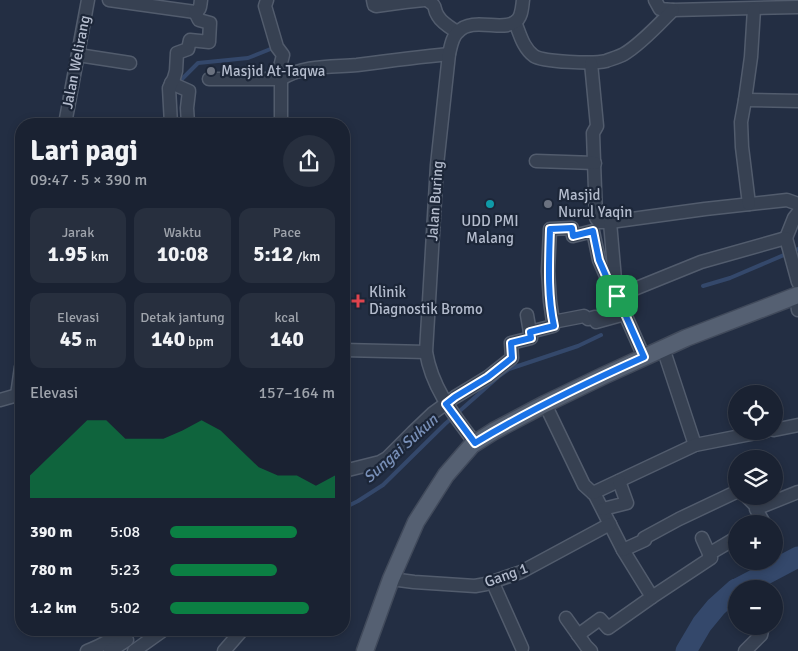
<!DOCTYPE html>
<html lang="id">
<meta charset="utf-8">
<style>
:root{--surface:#1a2232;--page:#272f3e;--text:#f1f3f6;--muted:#9fa4ac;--line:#383f4d;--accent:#0b8043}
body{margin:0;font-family:Signika,sans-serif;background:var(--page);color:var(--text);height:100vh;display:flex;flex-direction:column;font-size:19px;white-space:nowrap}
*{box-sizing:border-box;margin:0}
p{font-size:16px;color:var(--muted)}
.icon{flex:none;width:28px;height:28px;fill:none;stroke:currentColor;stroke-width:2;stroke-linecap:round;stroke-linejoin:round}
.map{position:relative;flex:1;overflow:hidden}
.sheet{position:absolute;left:15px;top:118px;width:335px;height:518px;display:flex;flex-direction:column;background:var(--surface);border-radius:20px;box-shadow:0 2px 8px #0003,0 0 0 1px var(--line)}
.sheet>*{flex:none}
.fabs{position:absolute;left:728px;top:385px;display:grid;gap:10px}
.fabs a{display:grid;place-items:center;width:55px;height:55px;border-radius:50%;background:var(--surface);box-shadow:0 2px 8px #0003,0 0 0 1px var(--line);font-size:25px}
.pin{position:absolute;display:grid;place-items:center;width:42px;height:42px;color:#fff;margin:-21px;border-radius:10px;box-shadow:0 2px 8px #0006}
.round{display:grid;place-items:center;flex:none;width:52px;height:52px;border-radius:26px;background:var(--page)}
.headline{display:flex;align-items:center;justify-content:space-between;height:85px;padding:0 15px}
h1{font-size:28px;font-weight:800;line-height:38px}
.stats{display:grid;grid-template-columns:repeat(3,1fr);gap:8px;height:85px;padding:5px 15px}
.stats div{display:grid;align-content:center;border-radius:12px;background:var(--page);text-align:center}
.stats b{font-size:21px;font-weight:800}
.stats small{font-size:14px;font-weight:400}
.stats p{font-size:14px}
.chart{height:140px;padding:10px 15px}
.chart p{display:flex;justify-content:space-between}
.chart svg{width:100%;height:90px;margin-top:5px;fill:var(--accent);opacity:.7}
ul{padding:0 15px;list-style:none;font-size:16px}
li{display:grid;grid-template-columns:80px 60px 1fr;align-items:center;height:38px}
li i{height:12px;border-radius:6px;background:var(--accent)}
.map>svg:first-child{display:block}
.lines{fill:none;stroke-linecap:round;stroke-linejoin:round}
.stream{stroke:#34486b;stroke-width:4}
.river{stroke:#34486b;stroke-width:21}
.minor-casing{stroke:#525c6d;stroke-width:15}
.major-casing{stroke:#414a5b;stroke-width:19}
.minor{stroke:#374152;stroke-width:12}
.major{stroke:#556072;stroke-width:16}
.route-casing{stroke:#fff;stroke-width:10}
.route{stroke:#1a73e8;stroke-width:6}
.worship-dot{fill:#6b7280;stroke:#1c2638;stroke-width:2}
.culture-dot{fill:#0f9aa8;stroke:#1c2638;stroke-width:2}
.health-dot{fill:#e0444e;stroke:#1c2638;stroke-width:2}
.labels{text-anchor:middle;stroke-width:4.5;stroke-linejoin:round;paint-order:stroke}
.street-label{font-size:15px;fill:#b4bccd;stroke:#1c2638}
.poi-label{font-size:15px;fill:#b4bccd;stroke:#1c2638;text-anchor:start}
.water-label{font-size:16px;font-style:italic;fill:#788fb7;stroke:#1c2638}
</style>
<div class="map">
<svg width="798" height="651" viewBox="0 0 798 651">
<rect width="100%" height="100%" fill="#232e43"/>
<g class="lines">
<!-- stream -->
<g class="stream">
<polyline points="178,83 198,63 248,58 273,48"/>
<polyline points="703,286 730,278 798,249"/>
<polyline points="344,508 358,501 383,485 445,424 498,377 509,369 578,346 601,335"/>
<polyline points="124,637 130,629"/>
</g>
<!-- river -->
<g class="river">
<polyline points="737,589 798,557"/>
<polyline points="686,651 702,624 716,607 736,589"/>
</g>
<!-- minor casing -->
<g class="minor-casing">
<g id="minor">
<path d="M109,0L195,12C201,10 200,6 201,0"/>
<polyline points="267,0 265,6 277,47 283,55 277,79"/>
<polyline points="373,0 374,5 376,6 405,2 424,0"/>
<path d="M427,0C439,8 432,7 438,16C442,23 451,28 457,32"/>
<polyline points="655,0 660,9 673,10 798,7"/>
<path d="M515,22C520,34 523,48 534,56C543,62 594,64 606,61C611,59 619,57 624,54C641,44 659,24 673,10"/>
<polyline points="78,55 130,63"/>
<polyline points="591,63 597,126 593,133 596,218 599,222 610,222 705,209 787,200 798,204"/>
<path d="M209,79H281C303,65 331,67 357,65C387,61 418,57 449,54"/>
<polyline points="171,83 189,91 187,108 188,124"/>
<polyline points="745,100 798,101"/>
<polyline points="65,124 88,0"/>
<polyline points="171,124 169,88 174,78 176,71 177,53 188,49 190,40 209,42 210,23 199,20 195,12"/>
<polyline points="281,124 281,79"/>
<polyline points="536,161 595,163"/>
<polyline points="749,204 742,147 741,122 745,100 751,57 754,9"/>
<polyline points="610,222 616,291"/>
<polyline points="786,238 794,218 798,213"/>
<polyline points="617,296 701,262 786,238 798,282"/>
<polyline points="796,296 798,310"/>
<polyline points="553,322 550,301 548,271 550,229 572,228 573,236 593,231 599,260 610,285 617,296 644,357"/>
<polyline points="530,332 553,326 553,322 584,316 588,319 595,317 596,322 625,314"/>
<polyline points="663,348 695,445"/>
<polyline points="344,350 426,352"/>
<polyline points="17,395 21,367"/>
<polyline points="0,400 21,394"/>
<polyline points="545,404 584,485 595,495 623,550 652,597 608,628 600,619 578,635"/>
<polyline points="774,430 798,425"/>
<path d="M475,443C453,414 432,388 426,352L437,165L449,54C451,46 452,37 458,32C472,16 502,32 515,22C522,18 522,7 523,0"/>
<polyline points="344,471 380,462 387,458 413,432 433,413 455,397 488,377 512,358 511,343 531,338 527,315"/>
<polyline points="593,493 695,445 766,431"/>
<polyline points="746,496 758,508 756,509 764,523 762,524"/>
<polyline points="758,508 798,492"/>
<polyline points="603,509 627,503 619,481"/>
<polyline points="623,550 645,540 644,538 679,519 736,492"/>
<polyline points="709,554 736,538"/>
<polyline points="391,579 414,582 475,586 486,584 521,572 610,524"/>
<polyline points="493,583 522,648"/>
<polyline points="652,597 711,558 702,538"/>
<polyline points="566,618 586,646 591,651"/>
<path d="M87,651C100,646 114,640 122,629"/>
<polyline points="110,651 127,640"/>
<polyline points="134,651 165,629"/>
<polyline points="224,651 243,629"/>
<polyline points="745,651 761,635 763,626"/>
</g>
</g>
<!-- major casing -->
<g class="major-casing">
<polyline id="major" points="365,651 391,579 416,522 446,475 472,445 494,431 545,404 603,376 686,338 798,295"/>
</g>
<!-- minor -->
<use href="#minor" class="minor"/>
<!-- major -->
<use href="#major" class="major"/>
</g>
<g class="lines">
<!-- route casing -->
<g class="route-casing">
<path id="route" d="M572,228L573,236L593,231L599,260L610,285L617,296L644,357C586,383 529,410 475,443L446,404L455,397L488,377L512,358L511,343L531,338L530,332L554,326C547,294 549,262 550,229Z"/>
</g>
<!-- route -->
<use href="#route" class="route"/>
</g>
<!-- markers -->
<g class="worship-dot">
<circle cx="211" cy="71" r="5"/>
<circle cx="548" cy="204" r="5"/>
</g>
<circle class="culture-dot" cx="490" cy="204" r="5"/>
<path class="health-dot" d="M355.5 293.5h5v5h5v5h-5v5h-5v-5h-5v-5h5z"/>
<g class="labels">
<!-- street labels -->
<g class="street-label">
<text transform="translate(76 62) rotate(-79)" y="5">Jalan Welirang</text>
<text transform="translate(435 201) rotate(-86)" y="5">Jalan Buring</text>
<text transform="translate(506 575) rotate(-20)" y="5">Gang 1</text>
</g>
<!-- poi labels -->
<g class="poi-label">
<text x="221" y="76">Masjid At-Taqwa</text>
<text x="558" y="200">Masjid<tspan x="558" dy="17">Nurul Yaqin</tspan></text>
<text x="490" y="226" text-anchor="middle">UDD PMI<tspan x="490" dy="17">Malang</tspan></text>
<text x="369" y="297">Klinik<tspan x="369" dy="17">Diagnostik Bromo</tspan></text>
</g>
<!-- water labels -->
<g class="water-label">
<text transform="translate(400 448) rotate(-42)" y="6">Sungai Sukun</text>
</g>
</g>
</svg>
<div class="fabs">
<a><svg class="icon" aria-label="locate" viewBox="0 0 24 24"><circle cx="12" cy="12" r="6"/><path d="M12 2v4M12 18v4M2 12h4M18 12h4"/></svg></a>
<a><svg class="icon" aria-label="layers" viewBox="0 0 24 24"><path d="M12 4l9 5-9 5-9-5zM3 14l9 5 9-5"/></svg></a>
<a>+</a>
<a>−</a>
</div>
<div class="pin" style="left:617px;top:296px;background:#1e9e55"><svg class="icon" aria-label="arrive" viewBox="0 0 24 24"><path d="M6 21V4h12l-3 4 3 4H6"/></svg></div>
<section class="sheet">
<div class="headline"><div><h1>Lari pagi</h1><p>09:47 · 5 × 390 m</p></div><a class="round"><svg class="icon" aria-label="share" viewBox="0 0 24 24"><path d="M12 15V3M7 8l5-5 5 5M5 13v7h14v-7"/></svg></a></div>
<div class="stats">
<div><p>Jarak</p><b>1.95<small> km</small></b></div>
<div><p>Waktu</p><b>10:08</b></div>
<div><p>Pace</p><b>5:12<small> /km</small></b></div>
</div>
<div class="stats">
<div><p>Elevasi</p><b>45<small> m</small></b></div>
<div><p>Detak jantung</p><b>140<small> bpm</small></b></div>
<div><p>kcal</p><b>140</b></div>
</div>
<div class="chart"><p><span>Elevasi</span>157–164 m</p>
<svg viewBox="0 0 160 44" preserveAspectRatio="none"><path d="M0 44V33L10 24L20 15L30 6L40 6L50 15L60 15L70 15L80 11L90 6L100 11L110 20L120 29L130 33L140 33L150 38L160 33V44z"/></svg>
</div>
<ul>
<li><b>390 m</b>5:08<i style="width:77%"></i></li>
<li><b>780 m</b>5:23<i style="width:65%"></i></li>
<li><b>1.2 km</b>5:02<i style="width:84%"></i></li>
</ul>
</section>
</div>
